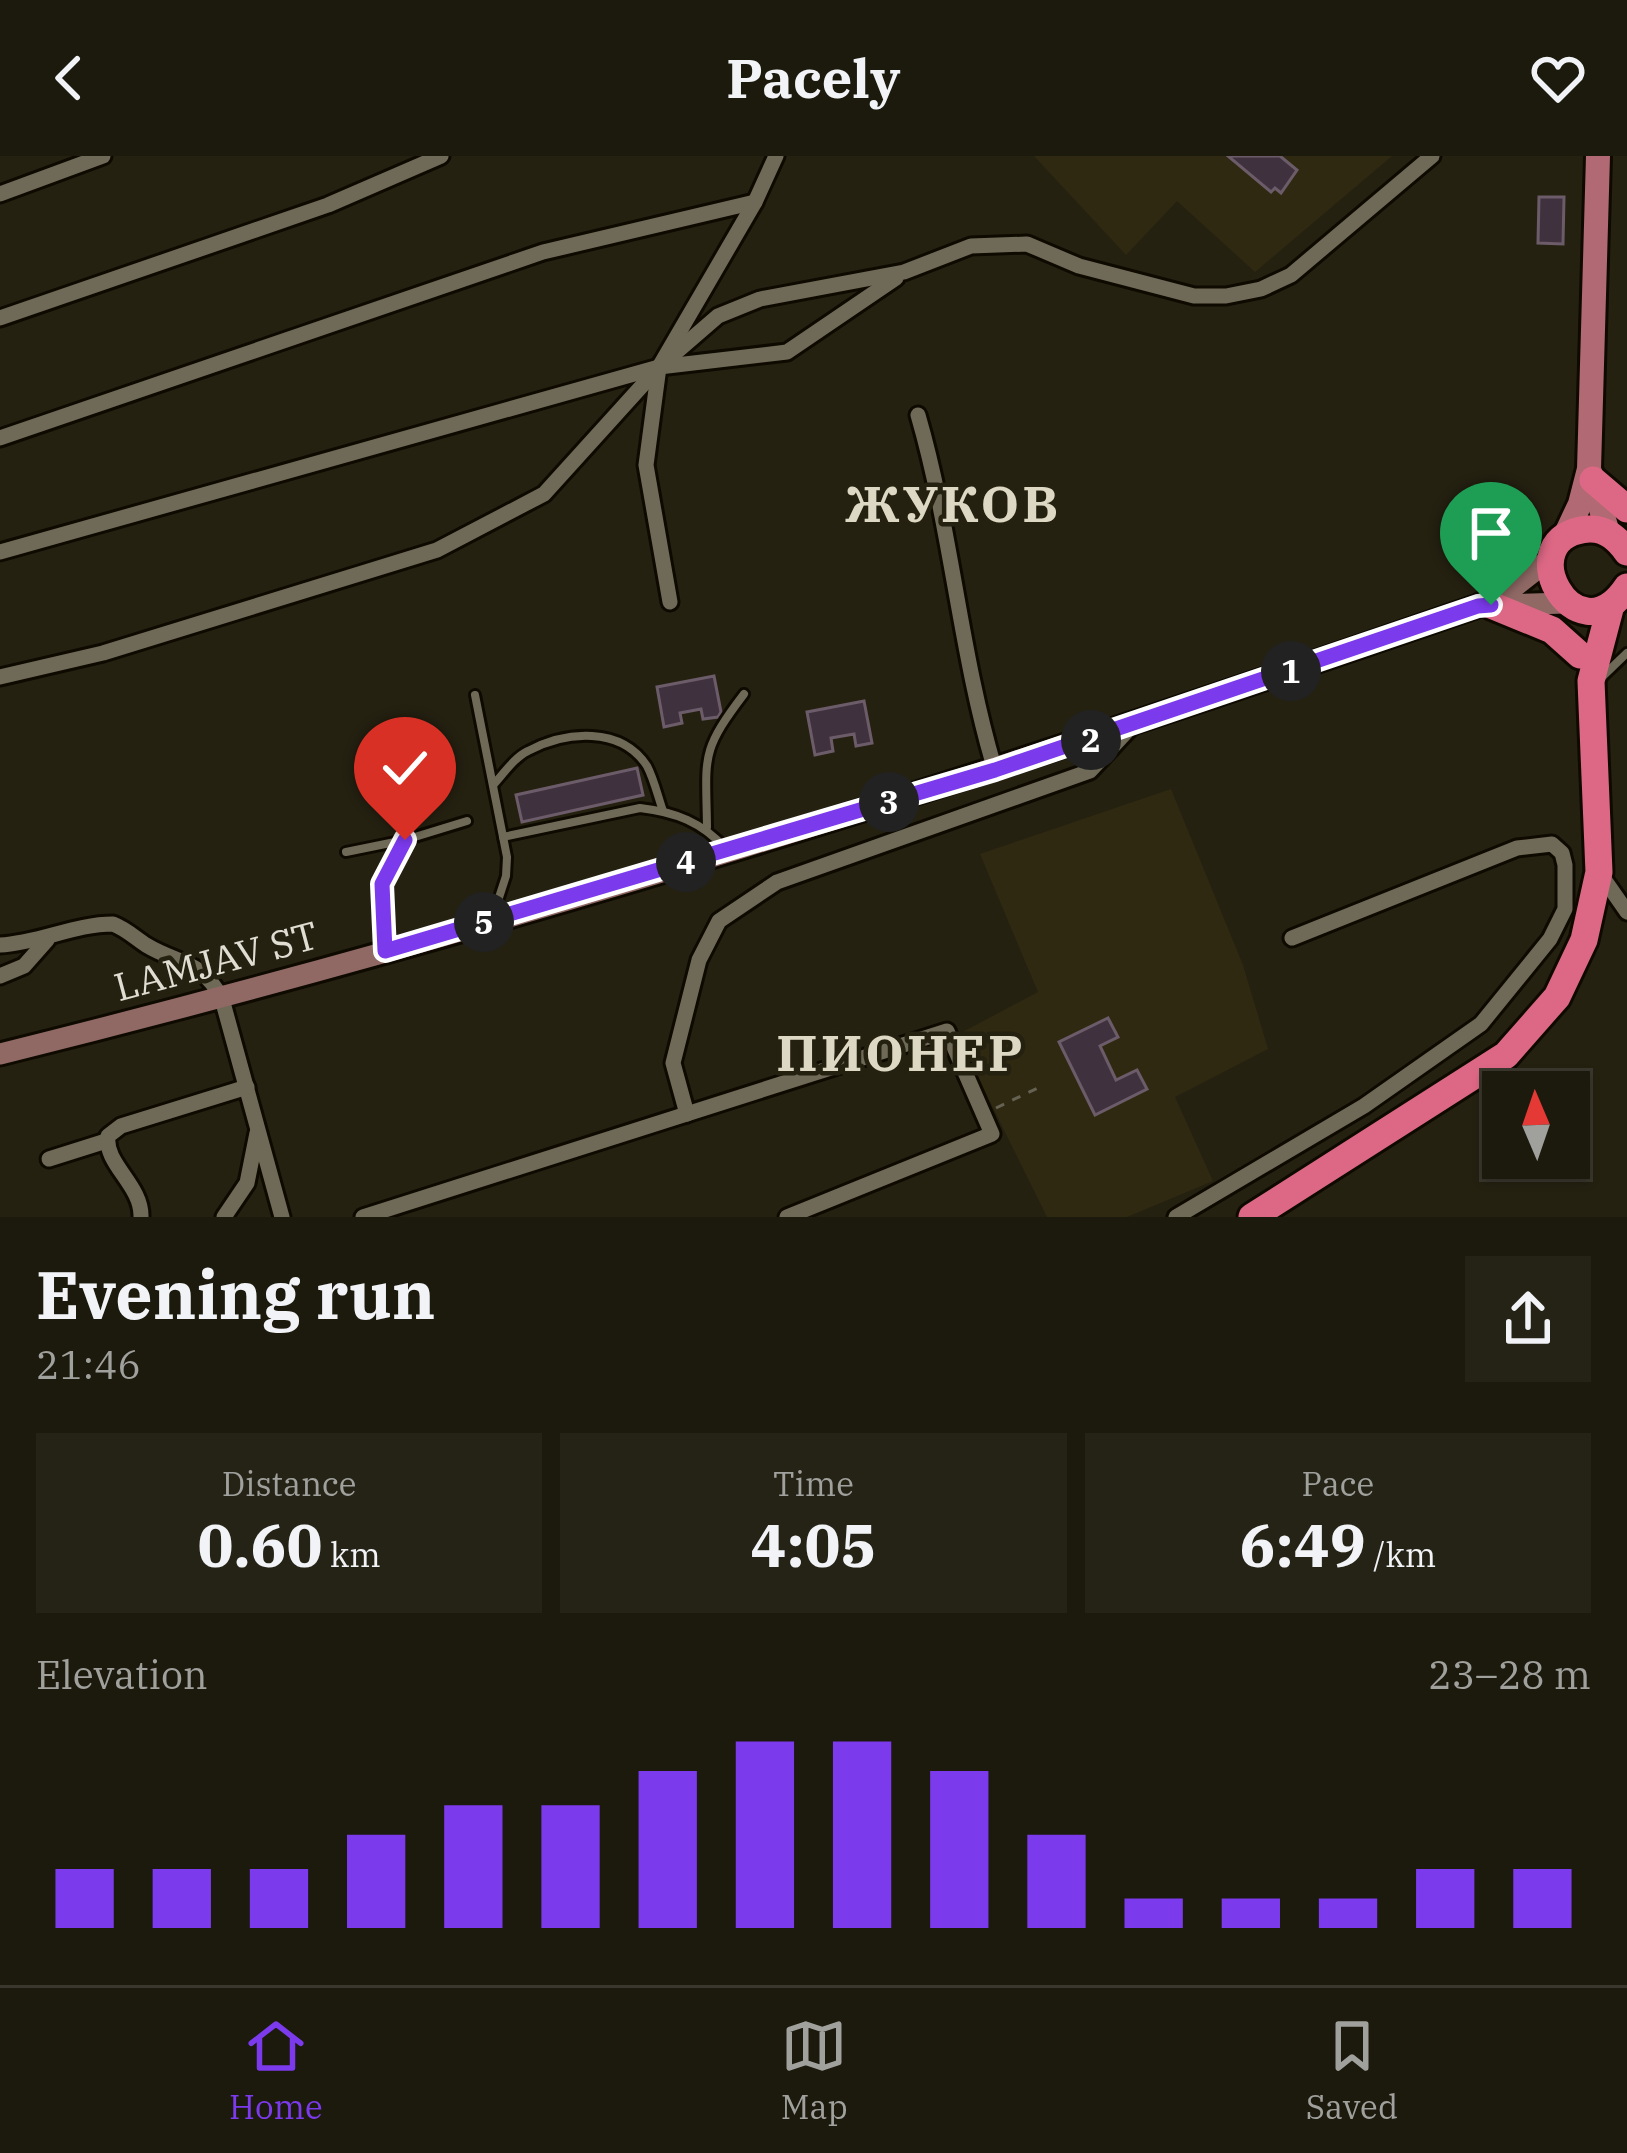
<!DOCTYPE html>
<meta charset="utf-8">
<style>
:root{--surface:#1c190d;--page:#252216;--text:#f1f3f6;--muted:#a0a09d;--line:#3a382e;--accent:#7c3aed}
body{margin:0;font-family:"IBM Plex Serif",serif;background:var(--page);color:var(--text);height:100vh;display:flex;flex-direction:column;font-size:45px;white-space:nowrap}
*{box-sizing:border-box;margin:0}
p{font-size:39px;color:var(--muted)}
.icon{flex:none;width:66px;height:66px;fill:none;stroke:currentColor;stroke-width:2;stroke-linecap:round;stroke-linejoin:round}
.map{position:relative;height:1061px;overflow:hidden}
.drawer{display:flex;flex-direction:column;background:var(--surface);flex:1}
.drawer>*{flex:none}
.needle{width:78px;rotate:358deg}
.tools{position:absolute;left:1482px;top:915px;display:grid;gap:24px}
.tools a{display:grid;place-items:center;width:108px;height:108px;border-radius:0px;background:var(--surface);box-shadow:0 3px 9px #0004,0 0 0 3px var(--line);font-size:60px}
.pin{position:absolute;display:grid;place-items:center;width:102px;height:102px;color:#fff;margin:-123px -51px;border-radius:50% 50% 50% 0;rotate:-45deg;box-shadow:0 0 12px #0007}
.pin .icon{rotate:45deg}
.km{position:absolute;width:60px;height:60px;margin:-30px;border-radius:50%;background:#222;color:#fff;font-size:33px;line-height:60px;text-align:center}
.round{display:grid;place-items:center;flex:none;width:126px;height:126px;border-radius:0px;background:var(--page)}
.overview{display:flex;align-items:center;justify-content:space-between;height:204px;padding:0 36px}
h1{font-size:66px;font-weight:700;line-height:90px}
.stats{display:grid;grid-template-columns:repeat(3,1fr);gap:18px;height:204px;padding:12px 36px}
.stats div{display:grid;align-content:center;border-radius:0px;background:var(--page);text-align:center}
.stats b{font-size:60px;font-weight:700}
.stats small{font-size:33px;font-weight:400}
.stats p{font-size:33px}
.chart{height:336px;padding:24px 36px}
.chart p{display:flex;justify-content:space-between}
.chart svg{width:100%;height:216px;margin-top:12px;stroke:var(--accent);stroke-width:6}
header{display:flex;justify-content:space-between;align-items:center;height:156px;padding:0 36px;background:var(--surface);font-size:54px;font-weight:700}
.menu{display:flex;justify-content:space-around;align-items:center;height:168px;border-top:3px solid var(--line);background:var(--surface);font-size:33px;color:var(--muted)}
.menu a{display:grid;justify-items:center;gap:6px}
.menu .selected{color:var(--accent)}
.map>svg:first-child{display:block}
.built{fill:#2f2911}
.building{fill:#3f313d;stroke:#6c5c69;stroke-width:3}
.lines{fill:none;stroke-linecap:round;stroke-linejoin:round}
.lane-casing{stroke:#0e0a00;stroke-width:14}
.street-casing{stroke:#0e0a00;stroke-width:21}
.secondary-casing{stroke:#0e0a00;stroke-width:27}
.primary-casing{stroke:#0e0a00;stroke-width:30}
.highway-casing{stroke:#0e0a00;stroke-width:33}
.path{stroke:#656153;stroke-width:3;stroke-dasharray:9 9;stroke-linecap:butt}
.lane{stroke:#6f6a57;stroke-width:8}
.street{stroke:#6f6a57;stroke-width:15}
.secondary{stroke:#906965;stroke-width:21}
.primary{stroke:#b16973;stroke-width:24}
.highway{stroke:#dd6885;stroke-width:27}
.route-casing{stroke:#fff;stroke-width:24}
.route{stroke:#7c3aed;stroke-width:15}
.labels{text-anchor:middle;stroke-width:9;stroke-linejoin:round;paint-order:stroke}
.street-label{font-size:39px;fill:#e0ddd2;stroke:#252111}
.district-label{font-size:51px;font-weight:bold;letter-spacing:3px;fill:#ddd8c3;stroke:#252111}
</style>
<header><svg class="icon" aria-label="back" viewBox="0 0 24 24"><path d="M15 5l-7 7 7 7"/></svg>Pacely<svg class="icon" aria-label="heart" viewBox="0 0 24 24"><path d="M12 20l-8-8c-3-5 5-10 8-4 3-6 11-1 8 4z"/></svg></header>
<div class="map">
<svg width="1627" height="1061" viewBox="0 0 1627 1061">
<rect width="100%" height="100%" fill="#252111"/>
<!-- built -->
<g class="built">
<polygon points="1034,0 1392,0 1255,116 1177,45 1126,99"/>
<polygon points="1171,633 1243,809 1268,893 1175,941 1213,1025 1127,1061 1047,1061 957,879 1038,836 980,698"/>
</g>
<!-- building -->
<g class="building">
<polygon points="1228,0 1280,0 1297,14 1281,37 1275,32 1271,36"/>
<polygon points="1539,41 1564,41 1563,88 1538,87"/>
<polygon points="714,520 721,556 718,561 703,563 701,553 680,557 682,567 664,571 657,531"/>
<polygon points="864,545 872,587 856,590 854,578 831,582 833,595 815,599 807,556"/>
<polygon points="637,612 643,639 522,666 516,639"/>
<polygon points="1108,862 1118,881 1100,890 1116,924 1137,914 1147,933 1095,959 1059,886"/>
</g>
<g class="lines">
<!-- lane casing -->
<g class="lane-casing">
<g id="lane">
<polyline points="1602,521 1627,497"/>
<polyline points="475,539 507,701 506,720 493,760"/>
<path d="M494,628C504,617 515,601 528,595C566,575 621,570 647,610C654,623 658,641 663,655"/>
<path d="M707,671C706,600 700,596 744,538"/>
<path d="M503,681L640,652C675,656 702,666 726,693"/>
<polyline points="346,696 405,684 467,665"/>
<polyline points="384,791 381,728 404,686"/>
</g>
</g>
<!-- street casing -->
<g class="street-casing">
<g id="street">
<polyline points="0,38 103,0"/>
<polyline points="0,162 328,49 441,0"/>
<path d="M918,259C952,376 960,498 995,614"/>
<polyline points="0,282 543,96 755,46"/>
<polyline points="0,396 659,211 787,196 896,122"/>
<polyline points="670,446 646,309 659,211 755,46 776,0"/>
<polyline points="0,521 103,497 437,394 544,338 659,211 718,160 760,143 904,116 971,90 1027,88 1079,110 1194,140 1226,140 1261,133 1291,119 1432,0"/>
<polyline points="1599,716 1627,756"/>
<path d="M0,789C39,787 75,768 113,768C126,773 134,781 146,789C179,809 201,803 222,843L282,1061"/>
<polyline points="0,820 24,810 47,784"/>
<polyline points="687,958 673,907 699,804 719,765 777,726 1090,615 1131,571"/>
<polyline points="49,1003 106,985"/>
<path d="M141,1061C142,1029 104,1008 108,980L121,970L247,931"/>
<polyline points="224,1061 247,1027 257,977"/>
<polyline points="363,1061 947,875 992,978 787,1061"/>
<polyline points="1176,1061 1364,950 1481,868 1550,783 1565,753 1565,709 1562,697 1552,688 1517,692 1292,782"/>
</g>
</g>
<!-- secondary casing -->
<g class="secondary-casing">
<g id="secondary">
<polyline points="1497,449 1566,447"/>
<path d="M0,898C500,774 992,619 1478,450L1514,431L1551,402"/>
</g>
</g>
<!-- primary casing -->
<g class="primary-casing">
<g id="primary">
<polyline points="1590,316 1608,377"/>
<polyline points="1564,382 1580,348 1589,313 1598,0"/>
</g>
</g>
<!-- highway casing -->
<g class="highway-casing">
<g id="highway">
<polyline points="1593,324 1627,353"/>
<path d="M1627,396C1618,383 1606,372 1589,373C1506,379 1575,508 1627,431"/>
<polyline points="1491,449 1552,474 1580,499"/>
<polyline points="1252,1061 1506,899 1557,841 1584,784 1599,716 1591,525 1611,449"/>
</g>
</g>
<!-- path -->
<polyline class="path" points="996,952 1044,929"/>
<!-- lane -->
<use href="#lane" class="lane"/>
<!-- street -->
<use href="#street" class="street"/>
<!-- secondary -->
<use href="#secondary" class="secondary"/>
<!-- primary -->
<use href="#primary" class="primary"/>
<!-- highway -->
<use href="#highway" class="highway"/>
</g>
<g class="lines">
<!-- route casing -->
<g class="route-casing">
<polyline id="route" points="405,684 382,728 385,795 995,614 1478,450 1491,449"/>
</g>
<!-- route -->
<use href="#route" class="route"/>
</g>
<g class="labels">
<!-- street labels -->
<g class="street-label">
<text transform="translate(216 805) rotate(-15)" y="14">LAMJAV ST</text>
</g>
<!-- district labels -->
<g class="district-label">
<text x="953" y="366">ЖУКОВ</text>
<text x="901" y="915">ПИОНЕР</text>
</g>
</g>
</svg>
<div class="tools">
<a><svg class="needle" viewBox="-14 -14 28 28"><path d="M0-13l5 13h-10z" fill="#e53935"/><path d="M0 13l5-13h-10z" fill="#a0a09d"/></svg></a>
</div>
<div class="pin" style="left:1491px;top:449px;background:#1e9e55"><svg class="icon" aria-label="arrive" viewBox="0 0 24 24"><path d="M6 21V4h12l-3 4 3 4H6"/></svg></div>
<div class="pin" style="left:405px;top:684px;background:#d93025"><svg class="icon" aria-label="check" viewBox="0 0 24 24"><path d="M5 12l5 5 9-10"/></svg></div>
<b class="km" style="left:1291px;top:515px">1</b>
<b class="km" style="left:1091px;top:584px">2</b>
<b class="km" style="left:889px;top:646px">3</b>
<b class="km" style="left:686px;top:706px">4</b>
<b class="km" style="left:484px;top:766px">5</b>
</div>
<section class="drawer">
<div class="overview"><div><h1>Evening run</h1><p>21:46</p></div><a class="round"><svg class="icon" aria-label="share" viewBox="0 0 24 24"><path d="M12 15V3M7 8l5-5 5 5M5 13v7h14v-7"/></svg></a></div>
<div class="stats">
<div><p>Distance</p><b>0.60<small> km</small></b></div>
<div><p>Time</p><b>4:05</b></div>
<div><p>Pace</p><b>6:49<small> /km</small></b></div>
</div>
<div class="chart"><p><span>Elevation</span>23–28 m</p>
<svg viewBox="0 0 160 44" preserveAspectRatio="none"><path d="M5 44V32M15 44V32M25 44V32M35 44V25M45 44V19M55 44V19M65 44V12M75 44V6M85 44V6M95 44V12M105 44V25M115 44V38M125 44V38M135 44V38M145 44V32M155 44V32"/></svg>
</div>
</section>
<nav class="menu">
<a class="selected"><svg class="icon" aria-label="home" viewBox="0 0 24 24"><path d="M3 11l9-7 9 7M6 9v11h12V9"/></svg>Home</a>
<a><svg class="icon" aria-label="map" viewBox="0 0 24 24"><path d="M3 6l6-2 6 2 6-2v14l-6 2-6-2-6 2zM9 4v14M15 6v14"/></svg>Map</a>
<a><svg class="icon" aria-label="saved" viewBox="0 0 24 24"><path d="M7 4h10v16l-5-4-5 4z"/></svg>Saved</a>
</nav>
